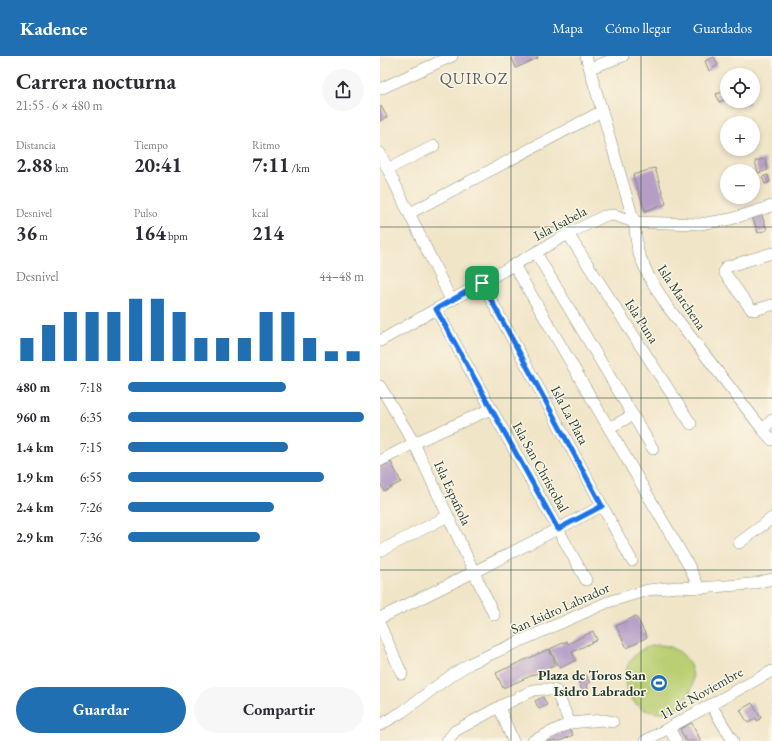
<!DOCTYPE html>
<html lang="es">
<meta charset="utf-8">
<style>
:root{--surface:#fff;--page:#f7f7f7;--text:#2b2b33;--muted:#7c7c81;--accent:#1f6fb2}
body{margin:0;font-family:"EB Garamond",serif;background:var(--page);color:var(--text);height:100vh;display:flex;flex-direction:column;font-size:15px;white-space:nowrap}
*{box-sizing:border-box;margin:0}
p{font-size:13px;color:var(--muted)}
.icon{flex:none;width:22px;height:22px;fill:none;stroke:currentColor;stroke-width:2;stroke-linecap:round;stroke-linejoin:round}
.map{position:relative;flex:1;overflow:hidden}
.panel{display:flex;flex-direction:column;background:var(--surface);width:380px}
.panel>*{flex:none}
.buttons{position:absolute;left:340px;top:12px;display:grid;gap:8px}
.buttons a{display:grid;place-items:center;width:40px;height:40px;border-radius:50%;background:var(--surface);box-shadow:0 2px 6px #0003;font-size:20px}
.pin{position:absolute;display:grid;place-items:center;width:34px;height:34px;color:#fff;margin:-17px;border-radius:8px;box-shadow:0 2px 6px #0006}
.round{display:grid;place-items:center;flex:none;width:42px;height:42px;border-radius:21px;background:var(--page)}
.headline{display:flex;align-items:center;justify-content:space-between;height:68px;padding:0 16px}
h1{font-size:22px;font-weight:700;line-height:30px}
.metrics{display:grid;grid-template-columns:repeat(3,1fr);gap:6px;height:68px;padding:4px 16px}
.metrics div{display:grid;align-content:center}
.metrics b{font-size:20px;font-weight:700}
.metrics small{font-size:11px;font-weight:400}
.metrics p{font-size:11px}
.chart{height:112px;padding:8px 16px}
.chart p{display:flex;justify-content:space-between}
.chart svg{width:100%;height:72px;margin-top:4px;stroke:var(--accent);stroke-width:6}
.action{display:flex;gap:8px;margin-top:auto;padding:8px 16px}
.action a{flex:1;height:46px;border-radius:24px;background:var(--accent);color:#fff;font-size:16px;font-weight:700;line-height:46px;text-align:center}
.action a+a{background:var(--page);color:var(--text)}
ul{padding:0 16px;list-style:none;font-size:13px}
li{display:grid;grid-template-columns:64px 48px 1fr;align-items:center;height:30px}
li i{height:10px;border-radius:5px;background:var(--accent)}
header{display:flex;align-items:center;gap:24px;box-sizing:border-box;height:56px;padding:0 20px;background:var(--accent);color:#fff}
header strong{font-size:19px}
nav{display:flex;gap:22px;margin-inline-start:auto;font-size:14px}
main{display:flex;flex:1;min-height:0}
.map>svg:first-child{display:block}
.green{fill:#bacf73;stroke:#6c8654}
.building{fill:#b59dc6}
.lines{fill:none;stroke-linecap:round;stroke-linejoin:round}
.minor-casing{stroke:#88917e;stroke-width:12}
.minor{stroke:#fff;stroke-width:11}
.route-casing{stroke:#fff;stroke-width:8}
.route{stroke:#1a73e8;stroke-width:5}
.grid{fill:none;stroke:#1f3d34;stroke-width:1;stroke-opacity:0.55}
.labels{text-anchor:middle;stroke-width:3;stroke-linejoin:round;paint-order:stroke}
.street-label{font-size:14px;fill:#1f3d34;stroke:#fcf5e5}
.poi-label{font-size:14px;font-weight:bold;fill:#1f3d34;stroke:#fcf5e5;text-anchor:end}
.quarter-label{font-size:16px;letter-spacing:1px;fill:#545f67;stroke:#fcf5e5}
</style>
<header>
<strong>Kadence</strong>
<nav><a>Mapa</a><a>Cómo llegar</a><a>Guardados</a></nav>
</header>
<main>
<section class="panel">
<div class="headline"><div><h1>Carrera nocturna</h1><p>21:55 · 6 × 480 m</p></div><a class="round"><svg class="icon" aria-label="share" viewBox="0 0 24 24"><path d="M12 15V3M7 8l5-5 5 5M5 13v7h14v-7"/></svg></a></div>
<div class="metrics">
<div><p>Distancia</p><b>2.88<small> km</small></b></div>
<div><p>Tiempo</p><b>20:41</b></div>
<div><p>Ritmo</p><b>7:11<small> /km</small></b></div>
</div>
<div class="metrics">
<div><p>Desnivel</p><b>36<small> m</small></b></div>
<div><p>Pulso</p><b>164<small> bpm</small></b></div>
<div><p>kcal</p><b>214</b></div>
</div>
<div class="chart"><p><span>Desnivel</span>44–48 m</p>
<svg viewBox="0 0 160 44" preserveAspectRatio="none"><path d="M5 44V30M15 44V22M25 44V14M35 44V14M45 44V14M55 44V6M65 44V6M75 44V14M85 44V30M95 44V30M105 44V30M115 44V14M125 44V14M135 44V30M145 44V38M155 44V38"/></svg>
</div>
<ul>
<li><b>480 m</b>7:18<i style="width:67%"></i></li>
<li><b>960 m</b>6:35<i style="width:100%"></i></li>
<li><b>1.4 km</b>7:15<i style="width:68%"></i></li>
<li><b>1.9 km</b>6:55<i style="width:83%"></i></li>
<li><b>2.4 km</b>7:26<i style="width:62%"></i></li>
<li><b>2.9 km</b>7:36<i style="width:56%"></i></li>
</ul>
<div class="action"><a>Guardar</a><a>Compartir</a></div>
</section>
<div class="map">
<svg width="392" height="685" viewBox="0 0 392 685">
<rect width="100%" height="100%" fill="#fcf5e5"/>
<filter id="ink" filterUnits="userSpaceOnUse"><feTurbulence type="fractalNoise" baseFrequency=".025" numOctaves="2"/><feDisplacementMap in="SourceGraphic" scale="8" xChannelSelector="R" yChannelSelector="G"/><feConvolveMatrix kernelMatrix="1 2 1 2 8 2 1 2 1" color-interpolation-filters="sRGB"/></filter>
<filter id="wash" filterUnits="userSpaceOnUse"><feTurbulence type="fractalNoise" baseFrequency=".012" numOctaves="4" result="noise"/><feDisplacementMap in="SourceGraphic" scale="16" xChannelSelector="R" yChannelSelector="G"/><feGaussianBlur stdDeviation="0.9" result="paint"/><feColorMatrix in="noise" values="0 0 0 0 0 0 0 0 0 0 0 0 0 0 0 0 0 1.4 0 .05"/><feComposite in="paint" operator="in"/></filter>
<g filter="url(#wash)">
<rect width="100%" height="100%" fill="#f1e5c8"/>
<!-- green -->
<circle class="green" cx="279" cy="623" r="34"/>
<g id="blocks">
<!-- building -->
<g class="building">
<polygon points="131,0 157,0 158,2 136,12"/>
<polygon points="334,1 338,9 329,15 325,5"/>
<polygon points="347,35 347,43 339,46 336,38"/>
<polygon points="359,45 369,45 369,48 357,50 356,46"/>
<polygon points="1,50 7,61 0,65 0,51"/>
<polygon points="385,103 388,114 378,117 375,105"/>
<polygon points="275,112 286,148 265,155 253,119"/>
<polygon points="388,119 390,126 385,128 382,121"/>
<polygon points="380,154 387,174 378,177 371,157"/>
<polygon points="11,406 21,426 4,435 0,427 0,412"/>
<polygon points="256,560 267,581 247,592 236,570"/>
<polygon points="213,575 217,584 192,596 196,604 180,612 170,593 187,585 188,588"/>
<polygon points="169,593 176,609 123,632 116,617"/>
<polygon points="206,618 210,627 206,628 208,633 202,635 198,624 200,623 199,621"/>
<polygon points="163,641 167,649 159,653 155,645"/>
<polygon points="372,647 381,662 377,665 376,662 368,667 360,654"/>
<polygon points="312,667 321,685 306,685 300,673"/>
<polygon points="189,672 193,679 180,685 162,685"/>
</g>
</g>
</g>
<g filter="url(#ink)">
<use href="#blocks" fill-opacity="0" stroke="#88917e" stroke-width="1"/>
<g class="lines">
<!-- minor casing -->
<g class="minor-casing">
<g id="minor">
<polyline points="206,0 254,166 258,196 269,221 287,250 383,374 392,384"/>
<polyline points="210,12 243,0"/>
<polyline points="0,33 72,0"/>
<polyline points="0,97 71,244"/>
<polyline points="8,113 54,90"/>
<polyline points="30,157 222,55"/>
<polyline points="188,178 311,368"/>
<polyline points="156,197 273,393"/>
<polyline points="392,197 346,211 344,216 371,253 375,254 392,249"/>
<polyline points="134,209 309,510 319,532"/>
<polyline points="102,227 252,505"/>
<polyline points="56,253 206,524"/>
<polyline points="0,285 188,178 224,160 234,159 254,166 320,168 351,163 392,150"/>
<polyline points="0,330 34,387 114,559"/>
<polyline points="229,372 253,359"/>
<polyline points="383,374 392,364"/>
<polyline points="0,405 34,387 111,353"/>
<polyline points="359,487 392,462"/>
<polyline points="0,495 68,460"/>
<polyline points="0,562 94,516 222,450"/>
<polyline points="0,569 22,618"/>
<polyline points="331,649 353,685"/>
<polyline points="119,651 133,685"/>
<polyline points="0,669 22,656 73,618 91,607 228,546 268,534 297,531 319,532 372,528 392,523"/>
<polyline points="289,672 296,685"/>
<polyline points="67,685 75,675 119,651 154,634 165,633 176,635 190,667 223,664 233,666"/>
<polyline points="153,685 190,667"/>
<polyline points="265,685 392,615"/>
</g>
</g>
<!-- minor -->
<use href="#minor" class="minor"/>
</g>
</g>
<g class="lines" filter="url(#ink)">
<!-- route casing -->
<g class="route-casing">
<polygon id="route" points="102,227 222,450 178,473 56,253"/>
</g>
<!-- route -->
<use href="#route" class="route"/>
</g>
<!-- grid -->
<path class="grid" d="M131,0V685M261,0V685M0,171H392M0,342H392M0,514H392"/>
<!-- icons -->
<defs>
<g id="stadium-disc" transform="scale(0.9)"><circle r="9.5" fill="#1f6fb2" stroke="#fcf5e5"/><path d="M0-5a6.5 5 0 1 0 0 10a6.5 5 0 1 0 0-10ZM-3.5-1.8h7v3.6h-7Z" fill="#fff"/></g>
</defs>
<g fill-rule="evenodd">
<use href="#stadium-disc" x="279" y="627"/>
</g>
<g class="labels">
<!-- street labels -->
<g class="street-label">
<text transform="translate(180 167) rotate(-28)" y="5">Isla Isabela</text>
<text transform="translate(302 241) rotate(56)" y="5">Isla Marchena</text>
<text transform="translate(262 265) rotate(57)" y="5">Isla Puna</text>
<text transform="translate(190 359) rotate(62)" y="5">Isla La Plata</text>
<text transform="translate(161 411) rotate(61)" y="5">Isla San Christobal</text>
<text transform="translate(73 437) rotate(65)" y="5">Isla Española</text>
<text transform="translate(180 552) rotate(-24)" y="5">San Isidro Labrador</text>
<text transform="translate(321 637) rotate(-29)" y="5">11 de Noviembre</text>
</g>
<!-- poi labels -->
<g class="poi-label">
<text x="266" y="624">Plaza de Toros San<tspan x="266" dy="16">Isidro Labrador</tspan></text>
</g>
<!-- quarter labels -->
<g class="quarter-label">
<text x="94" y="28">QUIROZ</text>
</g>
</g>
</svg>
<div class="buttons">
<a><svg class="icon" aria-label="locate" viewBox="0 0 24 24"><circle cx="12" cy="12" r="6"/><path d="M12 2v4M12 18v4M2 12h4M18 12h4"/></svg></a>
<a>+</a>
<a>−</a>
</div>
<div class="pin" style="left:102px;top:227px;background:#1e9e55"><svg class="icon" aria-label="arrive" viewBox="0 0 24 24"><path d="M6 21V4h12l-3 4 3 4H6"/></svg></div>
</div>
</main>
